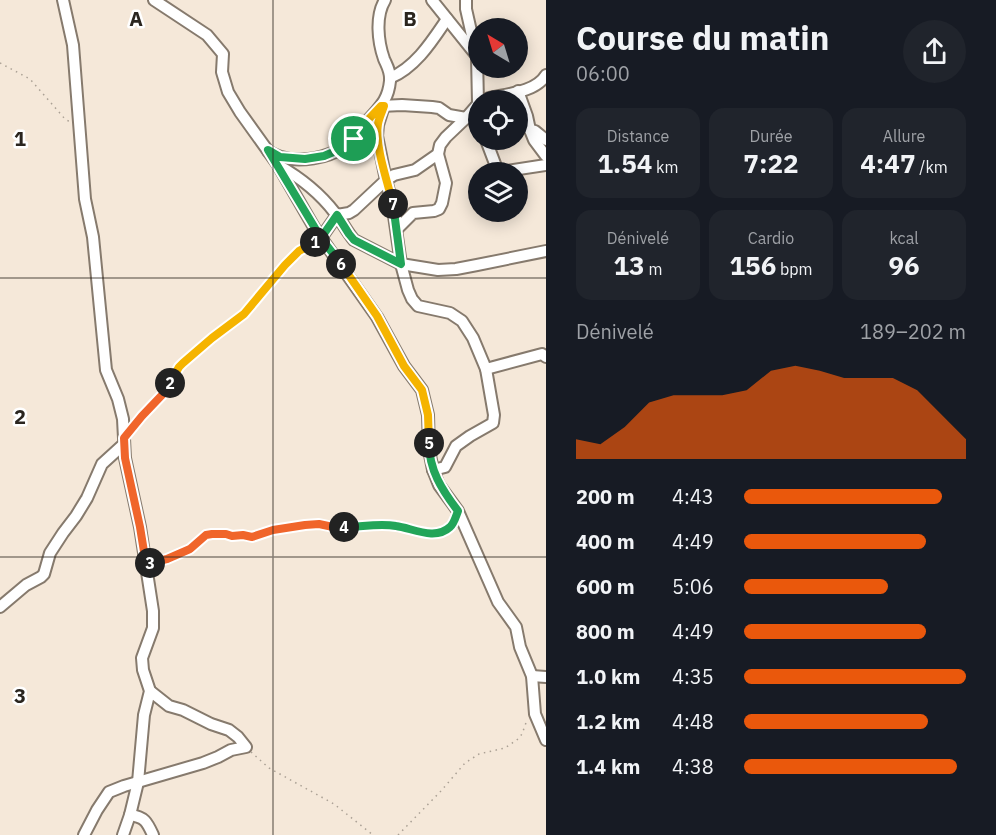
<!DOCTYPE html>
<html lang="fr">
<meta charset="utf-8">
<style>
:root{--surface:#171b24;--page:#20242c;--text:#f1f3f6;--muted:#9ea1a6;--accent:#ea580c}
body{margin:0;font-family:"IBM Plex Sans",sans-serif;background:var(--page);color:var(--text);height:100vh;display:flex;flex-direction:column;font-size:22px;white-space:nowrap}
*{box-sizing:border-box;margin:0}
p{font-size:20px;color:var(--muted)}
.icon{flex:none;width:33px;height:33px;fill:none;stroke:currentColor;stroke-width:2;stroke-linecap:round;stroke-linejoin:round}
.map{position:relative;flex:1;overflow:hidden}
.panel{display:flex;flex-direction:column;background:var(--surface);width:450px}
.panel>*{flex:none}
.needle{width:39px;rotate:322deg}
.tools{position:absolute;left:468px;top:18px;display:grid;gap:12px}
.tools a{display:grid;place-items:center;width:60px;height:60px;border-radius:50%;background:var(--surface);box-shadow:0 3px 15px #0003;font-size:30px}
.pin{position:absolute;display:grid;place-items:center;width:51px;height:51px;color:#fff;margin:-26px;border:3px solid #fff;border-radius:50%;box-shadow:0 2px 6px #0007}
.km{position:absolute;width:30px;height:30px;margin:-15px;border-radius:50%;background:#222;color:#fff;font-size:16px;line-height:30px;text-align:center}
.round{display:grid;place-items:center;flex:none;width:63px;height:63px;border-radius:32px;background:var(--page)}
.summary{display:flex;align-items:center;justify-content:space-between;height:102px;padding:0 30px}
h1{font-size:33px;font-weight:800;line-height:45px}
.metrics{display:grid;grid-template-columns:repeat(3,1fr);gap:9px;height:102px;padding:6px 30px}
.metrics div{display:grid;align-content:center;border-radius:15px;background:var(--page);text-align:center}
.metrics b{font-size:26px;font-weight:800}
.metrics small{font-size:16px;font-weight:400}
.metrics p{font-size:16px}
.chart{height:168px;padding:12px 30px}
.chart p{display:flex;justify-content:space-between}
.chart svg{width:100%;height:108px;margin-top:6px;fill:var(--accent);opacity:.7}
ul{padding:0 30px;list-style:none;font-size:20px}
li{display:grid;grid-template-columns:96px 72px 1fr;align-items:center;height:45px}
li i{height:15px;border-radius:8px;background:var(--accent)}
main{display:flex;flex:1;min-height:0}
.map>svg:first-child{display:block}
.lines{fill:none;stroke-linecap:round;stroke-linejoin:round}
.minor-casing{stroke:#867a6d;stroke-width:14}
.path{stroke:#aba195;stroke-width:1.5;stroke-dasharray:1.5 4.5;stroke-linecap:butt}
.minor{stroke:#fff;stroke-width:10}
.split-1-casing{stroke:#fff;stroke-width:12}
.split-2-casing{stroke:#fff;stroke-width:12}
.split-3-casing{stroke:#fff;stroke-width:12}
.split-4-casing{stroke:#fff;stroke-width:12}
.split-5-casing{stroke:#fff;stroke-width:12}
.split-6-casing{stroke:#fff;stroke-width:12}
.split-7-casing{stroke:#fff;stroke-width:12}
.split-8-casing{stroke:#fff;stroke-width:12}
.split-1{stroke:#22a559;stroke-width:8}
.split-2{stroke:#f5b400;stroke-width:8}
.split-3{stroke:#f0652b;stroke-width:8}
.split-4{stroke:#f0652b;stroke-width:8}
.split-5{stroke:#22a559;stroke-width:8}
.split-6{stroke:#f5b400;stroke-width:8}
.split-7{stroke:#22a559;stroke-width:8}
.split-8{stroke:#f5b400;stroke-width:8}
.grid{fill:none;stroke:#2a251f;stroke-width:1.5;stroke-opacity:0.55}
.grid-label{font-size:20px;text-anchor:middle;font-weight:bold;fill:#2a251f;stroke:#fff;stroke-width:5;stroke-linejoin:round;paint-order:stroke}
</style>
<main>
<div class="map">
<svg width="546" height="835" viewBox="0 0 546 835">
<rect width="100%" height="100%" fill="#f5e8d9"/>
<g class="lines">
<!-- minor casing -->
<g class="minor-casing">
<g id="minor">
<polyline points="63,0 73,45 85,199 93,237 106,370 118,399 123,419 125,458 140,527 153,611 153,628 142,658 143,670 150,691 144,715 138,782 130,815 123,835"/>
<polyline points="154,0 207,35 223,54 222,72 228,92 240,112 278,165 315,229 377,317 404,366 422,390 428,415 429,450 433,470 439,485 458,511 498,602 516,627 520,647 532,676 535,714 546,740"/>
<polyline points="432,0 477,56 478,103"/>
<polyline points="466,0 466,9 476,53"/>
<path d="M390,78C416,67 432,41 447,19"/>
<polyline points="518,91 527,116 530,130 534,140 546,156"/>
<path d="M484,100L489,98C507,94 536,92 546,75"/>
<polyline points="381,106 402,105 432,107 439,108 449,115 466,118"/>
<polyline points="384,106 378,125 377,136 386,180 392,202 401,264 408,290 412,299 418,306 450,313 462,321 473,338 486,369 542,354 546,357"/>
<polyline points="530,130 535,131 546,140"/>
<polyline points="486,140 497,169 500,172 546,165"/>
<path d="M268,151C272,153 277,156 281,157C300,163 327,158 344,147C353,141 358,132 365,124C378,108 388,102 390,81C391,72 387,66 384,59C378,42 375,16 385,0"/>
<path d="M278,165C301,178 319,192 335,213C342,221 346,231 354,240L401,264L438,270L456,269L477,265L546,251"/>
<polyline points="397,229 413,213 434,211 439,209 442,203 446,183 438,154"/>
<polyline points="321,238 337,215 349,213 354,210 386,180 394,175 415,170 438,154 440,145 446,137 466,118 478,104"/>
<polyline points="433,470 445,467 456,446 470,436 493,423 494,415 486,369"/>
<polyline points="0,607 26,585 41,577 44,574 50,553 63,533 76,516 87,498 102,464 124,444"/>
<polyline points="532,676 546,677"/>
<path d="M130,815C145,817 147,822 153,835"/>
<polyline points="84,835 97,810 109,792 124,786 203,763 218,757 231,750 246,747 238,737 229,730 211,724 183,710 169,706 150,691"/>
</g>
</g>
<!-- path -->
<g class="path">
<polyline points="0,63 30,79 65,119 70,122"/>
<polyline points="132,428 163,394 179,367 212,338 244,314 285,265 299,251 314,242"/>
<path d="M153,562C165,559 177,556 188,550C195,546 201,536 210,534C223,532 237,536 250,536C257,537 265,532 272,531C282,528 293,526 304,525C315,523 325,526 336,527C348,528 360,527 372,526C380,525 388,525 395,526C411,528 445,544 454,522"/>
<polyline points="251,752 269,768 334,804 373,835"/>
<polyline points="398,835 441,791 465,763 479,754 505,748 518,739 522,734 527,720"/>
</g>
<!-- minor -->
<use href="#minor" class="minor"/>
</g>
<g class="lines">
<!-- split-1 casing -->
<g class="split-1-casing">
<polyline id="split-1" points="315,242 321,238 268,150 280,157 305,159 324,156 343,148 354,139"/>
</g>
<!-- split-2 casing -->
<g class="split-2-casing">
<polyline id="split-2" points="170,383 179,367 183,363 212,338 244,314 285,265 299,251 315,242"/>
</g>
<!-- split-3 casing -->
<g class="split-3-casing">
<polyline id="split-3" points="150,563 146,564 140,527 125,458 124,438 142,416 163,394 170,383"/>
</g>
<!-- split-4 casing -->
<g class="split-4-casing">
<polyline id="split-4" points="150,563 167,559 190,549 206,535 212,534 226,534 232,536 243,535 252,537 273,530 305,525 319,524 333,527 344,527"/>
</g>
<!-- split-5 casing -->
<g class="split-5-casing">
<path id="split-5" d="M344,527C361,527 379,523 396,526C412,528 435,541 450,527C454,524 456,516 458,511C442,490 429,470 429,443"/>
</g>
<!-- split-6 casing -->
<g class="split-6-casing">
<polyline id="split-6" points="341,264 377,316 404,366 422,390 428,415 429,443"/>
</g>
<!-- split-7 casing -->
<g class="split-7-casing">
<polyline id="split-7" points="341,264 321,238 337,215 349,234 354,240 401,264 393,204"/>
</g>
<!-- split-8 casing -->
<g class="split-8-casing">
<path id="split-8" d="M354,139L365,123L381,106H384C382,112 379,118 378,124C374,143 388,184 393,204"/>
</g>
<!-- split-1 -->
<use href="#split-1" class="split-1"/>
<!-- split-2 -->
<use href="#split-2" class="split-2"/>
<!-- split-3 -->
<use href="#split-3" class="split-3"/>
<!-- split-4 -->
<use href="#split-4" class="split-4"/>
<!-- split-5 -->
<use href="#split-5" class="split-5"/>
<!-- split-6 -->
<use href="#split-6" class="split-6"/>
<!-- split-7 -->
<use href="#split-7" class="split-7"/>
<!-- split-8 -->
<use href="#split-8" class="split-8"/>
</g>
<!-- grid -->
<path class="grid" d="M273,0V835M0,278H546M0,557H546"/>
<g class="grid-label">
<text x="136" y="26">A</text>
<text x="410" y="26">B</text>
<text x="20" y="146">1</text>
<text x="20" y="424">2</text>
<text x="20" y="703">3</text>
</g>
</svg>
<div class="tools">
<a><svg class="needle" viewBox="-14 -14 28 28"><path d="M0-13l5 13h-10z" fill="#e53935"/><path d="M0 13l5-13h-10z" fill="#9ea1a6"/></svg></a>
<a><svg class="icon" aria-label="locate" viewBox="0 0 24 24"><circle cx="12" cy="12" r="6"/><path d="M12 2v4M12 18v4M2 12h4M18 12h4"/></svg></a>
<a><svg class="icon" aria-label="layers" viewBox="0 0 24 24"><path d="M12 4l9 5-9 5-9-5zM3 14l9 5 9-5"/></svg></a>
</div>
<div class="pin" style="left:354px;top:139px;background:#1e9e55"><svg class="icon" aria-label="arrive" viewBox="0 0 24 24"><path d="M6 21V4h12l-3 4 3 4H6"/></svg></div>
<b class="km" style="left:315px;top:242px">1</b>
<b class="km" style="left:170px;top:383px">2</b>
<b class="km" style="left:150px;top:563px">3</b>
<b class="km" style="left:344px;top:527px">4</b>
<b class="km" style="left:429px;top:443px">5</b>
<b class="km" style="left:341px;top:264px">6</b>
<b class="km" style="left:393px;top:204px">7</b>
</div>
<section class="panel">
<div class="summary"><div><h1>Course du matin</h1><p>06:00</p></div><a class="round"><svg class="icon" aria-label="share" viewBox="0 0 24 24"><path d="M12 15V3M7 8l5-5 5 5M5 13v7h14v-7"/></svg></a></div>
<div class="metrics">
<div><p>Distance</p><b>1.54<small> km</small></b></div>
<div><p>Durée</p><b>7:22</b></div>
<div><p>Allure</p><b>4:47<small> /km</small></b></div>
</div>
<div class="metrics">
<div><p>Dénivelé</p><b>13<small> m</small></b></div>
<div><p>Cardio</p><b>156<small> bpm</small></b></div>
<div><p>kcal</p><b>96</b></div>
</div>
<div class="chart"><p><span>Dénivelé</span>189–202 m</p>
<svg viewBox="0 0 160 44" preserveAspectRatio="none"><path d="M0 44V36L10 38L20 31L30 21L40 18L50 18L60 18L70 16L80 8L90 6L100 8L110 11L120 11L130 11L140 16L150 26L160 36V44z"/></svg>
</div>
<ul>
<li><b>200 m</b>4:43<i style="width:89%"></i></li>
<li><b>400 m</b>4:49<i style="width:82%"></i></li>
<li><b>600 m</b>5:06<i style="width:65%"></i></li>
<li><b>800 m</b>4:49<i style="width:82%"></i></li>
<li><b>1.0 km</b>4:35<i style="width:100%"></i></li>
<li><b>1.2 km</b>4:48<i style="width:83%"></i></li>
<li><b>1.4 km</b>4:38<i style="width:96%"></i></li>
</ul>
</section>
</main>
